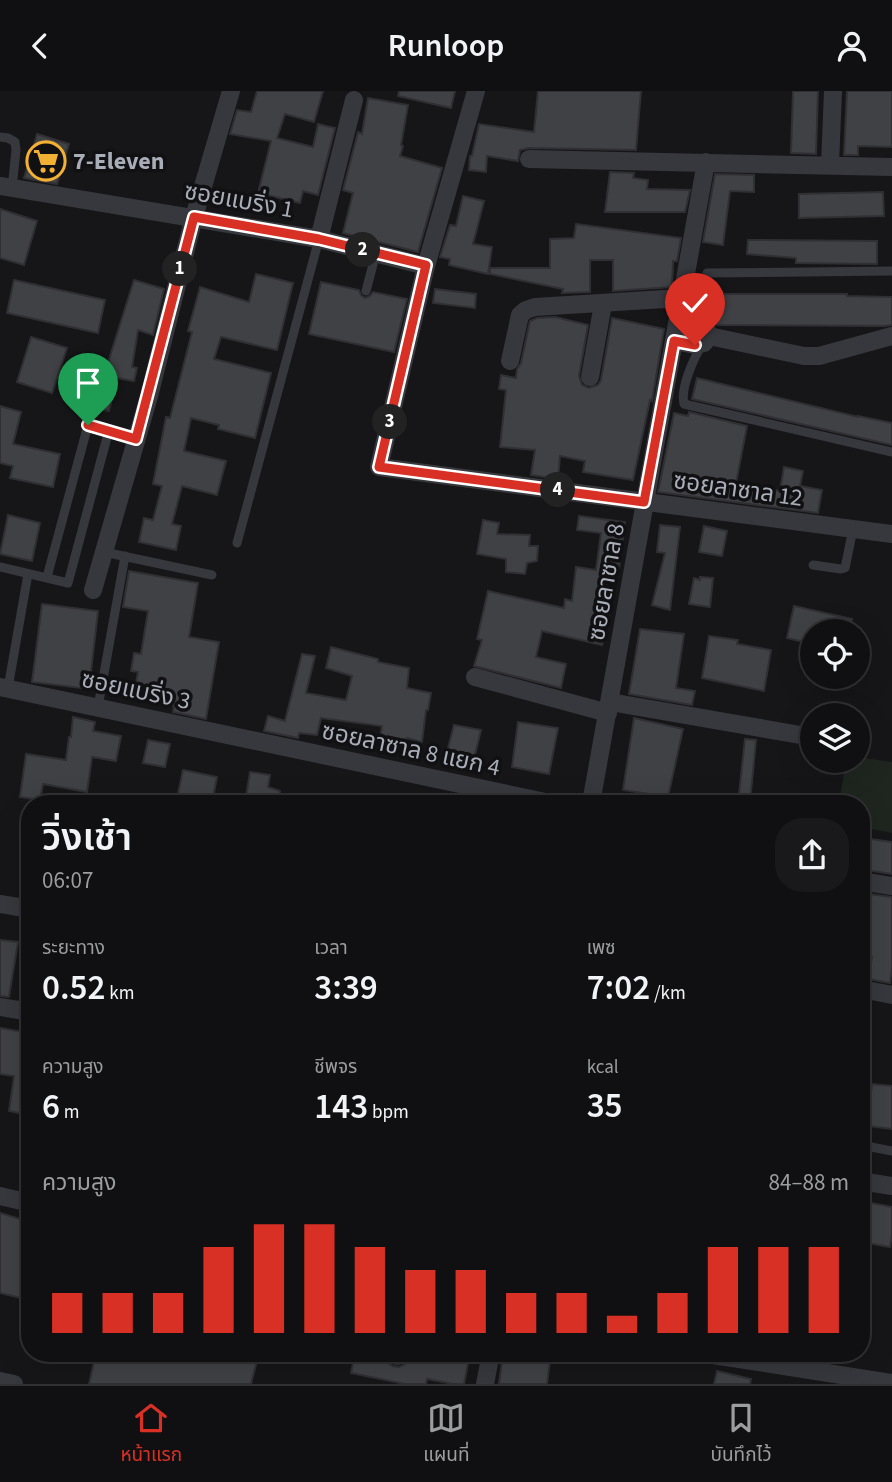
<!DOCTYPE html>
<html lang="th">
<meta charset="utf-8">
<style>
:root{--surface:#101012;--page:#19191b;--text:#f1f3f6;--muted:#9c9d9f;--line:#303032;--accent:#d93025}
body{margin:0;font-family:"Source Sans 3","Noto Sans Thai",sans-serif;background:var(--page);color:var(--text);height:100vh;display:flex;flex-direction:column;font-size:26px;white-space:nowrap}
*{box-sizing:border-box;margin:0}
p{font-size:23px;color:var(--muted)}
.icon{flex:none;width:38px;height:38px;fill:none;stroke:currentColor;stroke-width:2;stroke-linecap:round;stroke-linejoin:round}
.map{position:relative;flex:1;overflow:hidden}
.side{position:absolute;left:21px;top:704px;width:849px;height:567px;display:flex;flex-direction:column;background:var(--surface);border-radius:28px;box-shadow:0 7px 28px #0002,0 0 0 2px var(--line)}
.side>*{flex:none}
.controls{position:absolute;left:800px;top:528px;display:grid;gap:14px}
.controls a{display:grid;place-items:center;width:70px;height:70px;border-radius:50%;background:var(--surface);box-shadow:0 7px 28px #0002,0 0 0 2px var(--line);font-size:35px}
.pin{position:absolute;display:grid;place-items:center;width:60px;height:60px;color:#fff;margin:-72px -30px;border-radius:50% 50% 50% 0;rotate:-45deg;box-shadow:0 0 7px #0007}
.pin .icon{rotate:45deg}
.km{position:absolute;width:35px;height:35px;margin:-18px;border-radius:50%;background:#222;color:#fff;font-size:19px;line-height:35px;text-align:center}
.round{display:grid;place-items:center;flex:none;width:74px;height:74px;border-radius:28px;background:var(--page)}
.headline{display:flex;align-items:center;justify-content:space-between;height:119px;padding:0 21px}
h1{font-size:38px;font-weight:600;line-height:52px}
.figures{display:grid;grid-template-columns:repeat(3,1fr);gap:10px;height:119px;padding:7px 21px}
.figures div{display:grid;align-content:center}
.figures b{font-size:35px;font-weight:600}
.figures small{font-size:19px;font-weight:400}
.figures p{font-size:19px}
.chart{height:196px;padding:14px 21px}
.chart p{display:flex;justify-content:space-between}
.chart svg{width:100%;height:126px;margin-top:7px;stroke:var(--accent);stroke-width:6}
header{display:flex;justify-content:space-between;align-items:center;height:91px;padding:0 21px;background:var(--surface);font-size:32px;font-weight:600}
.tab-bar{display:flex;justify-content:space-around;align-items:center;height:98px;border-top:2px solid var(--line);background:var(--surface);font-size:19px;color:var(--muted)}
.tab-bar a{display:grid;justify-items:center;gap:4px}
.tab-bar .on{color:var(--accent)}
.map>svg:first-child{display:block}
.green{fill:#1e261f}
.building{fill:#404145;stroke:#303034;stroke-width:2}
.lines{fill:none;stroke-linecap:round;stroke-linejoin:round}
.lane{stroke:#37383d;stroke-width:9}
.street{stroke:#37383d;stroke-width:18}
.route-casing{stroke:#fff;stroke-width:14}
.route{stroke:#d93025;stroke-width:9}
.labels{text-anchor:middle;stroke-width:7;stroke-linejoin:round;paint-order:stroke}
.poi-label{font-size:24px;font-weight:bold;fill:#a8adb8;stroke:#111113;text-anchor:start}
.street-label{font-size:24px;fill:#a8adb8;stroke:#111113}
</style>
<header><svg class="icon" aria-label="back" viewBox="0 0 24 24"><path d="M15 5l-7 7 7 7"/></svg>Runloop<svg class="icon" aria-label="person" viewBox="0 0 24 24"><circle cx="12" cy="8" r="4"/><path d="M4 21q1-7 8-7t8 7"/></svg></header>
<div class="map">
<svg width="892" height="1293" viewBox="0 0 892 1293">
<rect width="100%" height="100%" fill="#161618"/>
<!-- green -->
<polygon class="green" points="858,666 892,671 892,742 861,736 861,712 839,712 846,670 858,670"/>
<!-- building -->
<g class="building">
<polygon points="257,0 323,0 314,31 285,23 277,47 313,56 318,33 335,37 318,104 303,100 300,112 258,102 271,50 230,43 237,19 251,21"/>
<polygon points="399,0 455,0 451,17 398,5"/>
<polygon points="538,0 641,0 636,59 529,57 520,59 518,70 487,65 486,81 469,79 470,65 472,65 479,33 534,41"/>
<polygon points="793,0 818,0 816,63 791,62"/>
<polygon points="847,0 892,0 892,56 858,55 858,64 844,64"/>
<polygon points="368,7 408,14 401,54 403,55 400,65 442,77 418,161 343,142 353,102 343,99 358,41 362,43"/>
<polygon points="37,43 69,53 57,93 24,87"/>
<polygon points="610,81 634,82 633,87 648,89 647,98 690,99 685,121 605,121"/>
<polygon points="715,83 754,84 754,101 730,100 723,154 703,151"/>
<polygon points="883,101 884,125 799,127 799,103"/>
<polygon points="463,105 484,110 473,153 492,156 488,183 449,174 450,168 440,166 450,134 456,135"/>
<polygon points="0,118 37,130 24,174 0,167"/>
<polygon points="576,133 681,147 677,170 673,170 672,196 613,200 613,169 590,169 590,201 562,202 563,198 490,183 490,177 550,177 550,148 574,147"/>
<polygon points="748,149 877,150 877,173 796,172 796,167 747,163"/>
<polygon points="256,183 293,192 277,259 221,246 214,268 271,282 255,347 218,338 219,334 191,327 184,360 226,370 217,404 182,395 172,433 181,435 176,459 139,451 144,427 153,429 162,395 153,393 166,326 170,327 192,241 188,240 200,196 249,211"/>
<polygon points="14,189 105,209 98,242 7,222"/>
<polygon points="134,189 164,198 153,244 138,239 132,276 137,277 134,290 117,287 109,320 100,318 101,315 96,314 101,294 104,295 107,275"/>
<polygon points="321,191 359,199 361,204 365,207 370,205 373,201 407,208 394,261 309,243"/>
<polygon points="435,198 476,203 475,217 433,212"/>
<polygon points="711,203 847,203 847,205 892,206 892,234 884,235 717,234 712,226"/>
<polygon points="555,226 588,234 579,285 582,294 589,297 598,294 601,289 612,227 664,238 652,310 650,309 633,389 583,381 585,370 560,365 558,388 531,384 535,359 500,356 506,299 499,298 501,284 516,287 517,278 521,272 530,230 537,227"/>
<polygon points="31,246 67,257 52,302 17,291"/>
<polygon points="697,287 858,326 858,325 892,332 892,354 692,308"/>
<polygon points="0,315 21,321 13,353 60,363 53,396 10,387 13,375 0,372"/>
<polygon points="689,321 747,335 736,392 780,400 784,376 803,380 800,395 822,399 818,422 658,401 674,322 688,325"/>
<polygon points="8,424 40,432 32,470 0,463"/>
<polygon points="579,425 625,431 619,477 608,476 603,518 610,520 602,554 542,540 536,566 566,573 561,597 474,575 482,549 477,548 488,500 564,517 565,508 572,510 576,476 596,479 601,442 577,439"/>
<polygon points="483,429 499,432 497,443 530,444 529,455 538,455 537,470 527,472 525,483 506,481 506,468 477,463"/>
<polygon points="660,434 680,436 670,519 652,514 665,462 657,461"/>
<polygon points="704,435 727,440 722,465 699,461"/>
<polygon points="129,480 198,492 189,546 219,551 206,628 173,621 174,615 133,608 138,581 131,580 134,562 141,563 148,520 123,516"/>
<polygon points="700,486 713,487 710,516 689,513 694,487 700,489"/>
<polygon points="42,513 98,520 89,598 32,591"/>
<polygon points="794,515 852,528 850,541 812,541 812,553 787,547"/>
<polygon points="640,538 684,543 676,597 695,600 692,614 629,603"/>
<polygon points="709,545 738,549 737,553 771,559 764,600 702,587"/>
<polygon points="331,556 378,568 378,571 409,577 407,597 431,602 428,619 426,619 422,651 407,647 406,651 380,647 382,635 321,627 317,644 299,642 298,647 264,640 268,625 285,630 302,563 315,565 306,602 346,609 352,585 326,577"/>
<polygon points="73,626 95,631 93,640 121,645 116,670 92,666 87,701 43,693 40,709 20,706 26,663 66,669 69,646 71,646"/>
<polygon points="634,627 683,638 668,706 623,699"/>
<polygon points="518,631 558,637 549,683 512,676"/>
<polygon points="454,634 481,639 474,668 447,661"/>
<polygon points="745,648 756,649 750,712 738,712"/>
<polygon points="148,649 170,653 165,676 143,672"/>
<polygon points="183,679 217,686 212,712 176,712"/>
<polygon points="250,681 270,684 268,696 280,700 278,712 245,712"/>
<polygon points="871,748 892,751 892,783 866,779"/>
<polygon points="861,802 892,806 892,876 890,892 868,888 872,866 861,864"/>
<polygon points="0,849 18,851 9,906 0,905"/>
<polygon points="0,937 30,942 30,1024 9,1020 14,985 0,983"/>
<polygon points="872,993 892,995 892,1038 861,1034 861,1016 869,1017"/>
<polygon points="861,1110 892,1116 892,1144 890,1156 861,1151"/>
<polygon points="0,1122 30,1131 30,1174 21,1207 0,1202"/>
<polygon points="96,1262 180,1262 210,1268 210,1262 259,1262 251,1293 89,1293"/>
<polygon points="355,1262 386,1262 386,1267 388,1272 393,1275 399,1276 405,1273 409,1262 470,1262 464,1293 453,1293 427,1288 426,1293 405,1293 351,1282"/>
<polygon points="503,1262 520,1265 520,1262 551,1262 547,1293 499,1293"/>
<polygon points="717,1280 751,1288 750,1293 714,1293"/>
</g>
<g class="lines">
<!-- lane -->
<g class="lane">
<polyline points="0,46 8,47 15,51 16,59 12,98"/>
<polyline points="366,200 376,162"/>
<path d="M706,234C702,216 703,199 707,182L892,180"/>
<path d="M703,253C694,266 680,297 684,313L892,361"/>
<polyline points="237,452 319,148"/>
<polyline points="104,461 212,484"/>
<polyline points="813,474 841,478 845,477 853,438"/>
<polyline points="0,476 68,492 109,339"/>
<polyline points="47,486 88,334 136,348"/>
<polyline points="8,597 28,483"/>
<polyline points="98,616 125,465"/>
<polyline points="861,1054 892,1060"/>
</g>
<!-- street -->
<g class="street">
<polyline points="476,0 426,175 379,376 892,443"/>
<polyline points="529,68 892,76"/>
<polyline points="830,74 833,0"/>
<polyline points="0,95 319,148 426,175"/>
<polyline points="319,148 354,9"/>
<path d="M678,227C693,230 704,228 709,245"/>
<polyline points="709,245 804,265 819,265 892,245"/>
<polyline points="674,250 695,254 704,252 709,245"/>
<polyline points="510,270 520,224 526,219 535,216 681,207"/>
<polyline points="590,286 603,213"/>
<polyline points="93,499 149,305 194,126 231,0"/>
<polyline points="475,586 608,622"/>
<polyline points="0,596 550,712"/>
<polyline points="610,611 812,646"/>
<polyline points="591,712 706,71"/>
<polyline points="861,790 892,795"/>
<polyline points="0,813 30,818"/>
<polyline points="861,898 892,904"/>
<polyline points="0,916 30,921"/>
<polyline points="861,1090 892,1095"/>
<polyline points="0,1105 30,1112"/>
<polyline points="700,1262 892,1292"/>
<polyline points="397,1265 398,1262"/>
<polyline points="0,1290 14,1293"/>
<polyline points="485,1293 491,1262"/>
</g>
</g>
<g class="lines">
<!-- route casing -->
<g class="route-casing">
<polyline id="route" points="88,334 136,348 194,126 319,148 426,174 379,376 644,411 674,250 695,254"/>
</g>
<!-- route -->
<use href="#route" class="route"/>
</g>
<!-- icons -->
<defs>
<g id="supermarket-ring" transform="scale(2.0125)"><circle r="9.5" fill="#111113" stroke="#f2b134" stroke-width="1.5"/><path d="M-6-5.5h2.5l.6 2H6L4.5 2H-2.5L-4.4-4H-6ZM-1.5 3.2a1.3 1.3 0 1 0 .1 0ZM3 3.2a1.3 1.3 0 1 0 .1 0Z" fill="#f2b134"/></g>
</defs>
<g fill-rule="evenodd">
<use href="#supermarket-ring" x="46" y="70"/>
</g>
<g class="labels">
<!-- poi labels -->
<g class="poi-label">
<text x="73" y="78">7-Eleven</text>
</g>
<!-- street labels -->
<g class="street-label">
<text transform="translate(239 109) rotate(10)" y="8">ซอยแบริ่ง 1</text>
<text transform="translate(738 398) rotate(8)" y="8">ซอยลาซาล 12</text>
<text transform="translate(606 491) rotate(-80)" y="8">ซอยลาซาล 8</text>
<text transform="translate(136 599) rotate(12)" y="8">ซอยแบริ่ง 3</text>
<text transform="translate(411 658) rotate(12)" y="8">ซอยลาซาล 8 แยก 4</text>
</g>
</g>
</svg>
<div class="controls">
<a><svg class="icon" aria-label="locate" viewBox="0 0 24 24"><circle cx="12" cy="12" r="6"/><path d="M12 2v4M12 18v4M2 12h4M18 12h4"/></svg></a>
<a><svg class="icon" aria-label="layers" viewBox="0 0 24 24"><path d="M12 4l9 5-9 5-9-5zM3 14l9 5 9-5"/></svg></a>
</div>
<div class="pin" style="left:88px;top:334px;background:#1e9e55"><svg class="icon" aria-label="arrive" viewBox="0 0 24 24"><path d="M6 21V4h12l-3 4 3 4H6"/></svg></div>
<div class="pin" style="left:695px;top:254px;background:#d93025"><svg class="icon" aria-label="check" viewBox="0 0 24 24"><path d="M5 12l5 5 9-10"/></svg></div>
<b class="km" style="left:180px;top:178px">1</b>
<b class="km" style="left:363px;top:159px">2</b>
<b class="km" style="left:390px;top:331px">3</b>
<b class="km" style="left:558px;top:399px">4</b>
<section class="side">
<div class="headline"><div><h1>วิ่งเช้า</h1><p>06:07</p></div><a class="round"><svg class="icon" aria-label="share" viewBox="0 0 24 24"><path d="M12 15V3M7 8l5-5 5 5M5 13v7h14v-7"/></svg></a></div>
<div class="figures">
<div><p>ระยะทาง</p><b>0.52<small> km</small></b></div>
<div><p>เวลา</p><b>3:39</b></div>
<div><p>เพซ</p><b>7:02<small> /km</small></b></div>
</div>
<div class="figures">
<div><p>ความสูง</p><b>6<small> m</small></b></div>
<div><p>ชีพจร</p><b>143<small> bpm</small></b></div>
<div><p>kcal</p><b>35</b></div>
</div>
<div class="chart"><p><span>ความสูง</span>84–88 m</p>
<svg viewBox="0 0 160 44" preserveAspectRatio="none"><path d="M5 44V30M15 44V30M25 44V30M35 44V14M45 44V6M55 44V6M65 44V14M75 44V22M85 44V22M95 44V30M105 44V30M115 44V38M125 44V30M135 44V14M145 44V14M155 44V14"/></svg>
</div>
</section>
</div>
<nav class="tab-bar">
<a class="on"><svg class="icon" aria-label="home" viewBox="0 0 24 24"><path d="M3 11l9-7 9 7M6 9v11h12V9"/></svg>หน้าแรก</a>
<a><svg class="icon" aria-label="map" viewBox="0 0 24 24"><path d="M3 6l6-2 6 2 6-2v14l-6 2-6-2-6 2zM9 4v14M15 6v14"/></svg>แผนที่</a>
<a><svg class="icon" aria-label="saved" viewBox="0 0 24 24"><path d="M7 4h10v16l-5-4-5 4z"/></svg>บันทึกไว้</a>
</nav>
